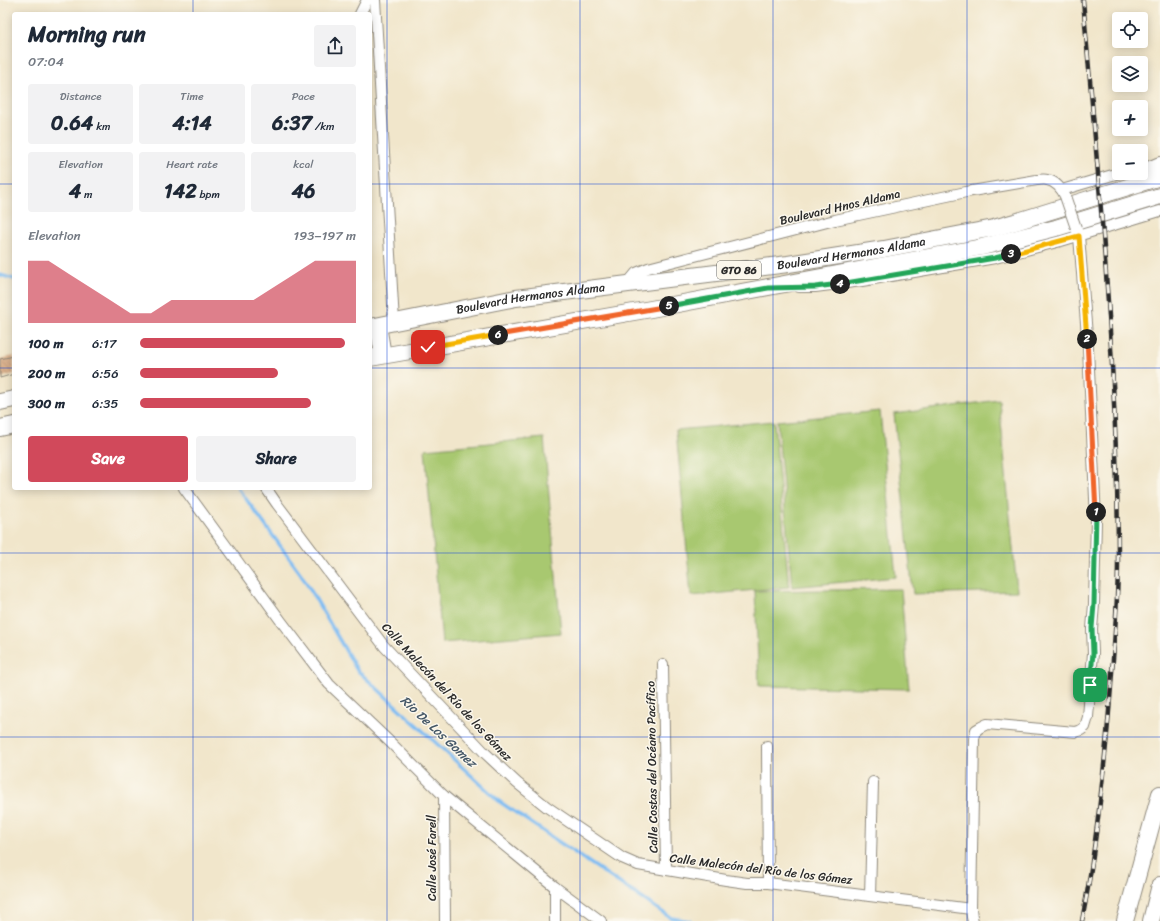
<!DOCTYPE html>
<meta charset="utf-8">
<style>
:root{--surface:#fff;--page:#f2f2f3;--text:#1f2937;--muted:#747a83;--accent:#d1495b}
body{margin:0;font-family:Sriracha,sans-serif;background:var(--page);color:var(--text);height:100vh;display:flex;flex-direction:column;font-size:15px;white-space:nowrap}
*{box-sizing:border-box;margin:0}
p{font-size:13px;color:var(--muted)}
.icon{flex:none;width:22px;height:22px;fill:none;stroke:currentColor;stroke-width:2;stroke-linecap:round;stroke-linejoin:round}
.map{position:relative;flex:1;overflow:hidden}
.details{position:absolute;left:12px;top:12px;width:360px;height:478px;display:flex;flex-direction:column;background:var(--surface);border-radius:4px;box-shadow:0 2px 10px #0003}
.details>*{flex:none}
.controls{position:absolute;left:1112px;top:12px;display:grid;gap:8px}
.controls a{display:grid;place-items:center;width:36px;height:36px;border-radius:4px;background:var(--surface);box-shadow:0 2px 10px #0003;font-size:20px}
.pin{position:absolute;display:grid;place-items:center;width:34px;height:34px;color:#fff;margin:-17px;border-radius:8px;box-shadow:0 2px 6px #0006}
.km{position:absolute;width:20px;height:20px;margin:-10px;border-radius:50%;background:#222;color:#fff;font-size:11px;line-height:20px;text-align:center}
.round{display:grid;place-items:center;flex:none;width:42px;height:42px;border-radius:4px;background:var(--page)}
.overview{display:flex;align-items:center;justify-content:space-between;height:68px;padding:0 16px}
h1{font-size:22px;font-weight:800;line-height:30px}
.stats{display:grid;grid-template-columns:repeat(3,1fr);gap:6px;height:68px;padding:4px 16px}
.stats div{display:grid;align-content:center;border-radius:4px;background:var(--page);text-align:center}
.stats b{font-size:20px;font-weight:800}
.stats small{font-size:11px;font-weight:400}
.stats p{font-size:11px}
.chart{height:112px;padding:8px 16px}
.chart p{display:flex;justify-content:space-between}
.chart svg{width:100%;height:72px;margin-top:4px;fill:var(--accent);opacity:.7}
.button{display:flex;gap:8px;margin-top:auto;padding:8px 16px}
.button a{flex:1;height:46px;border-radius:4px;background:var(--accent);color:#fff;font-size:16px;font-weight:800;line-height:46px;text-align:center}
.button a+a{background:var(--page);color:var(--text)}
ul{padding:0 16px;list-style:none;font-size:13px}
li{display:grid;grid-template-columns:64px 48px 1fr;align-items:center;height:30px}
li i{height:10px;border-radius:5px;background:var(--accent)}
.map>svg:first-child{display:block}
.pitch{fill:#a8c870;stroke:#6a7a4e}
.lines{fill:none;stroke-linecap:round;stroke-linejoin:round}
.stream{stroke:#7fbdf3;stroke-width:3.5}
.building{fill:url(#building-back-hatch)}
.street-casing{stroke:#8e887b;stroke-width:12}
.primary-casing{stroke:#8e887b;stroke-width:18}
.street{stroke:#fff;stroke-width:10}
.primary{stroke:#fff;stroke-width:16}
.rail-casing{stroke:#2b2b2b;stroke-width:4.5}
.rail{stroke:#fbf7ec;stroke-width:3;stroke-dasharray:9;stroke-linecap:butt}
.street-bridge-casing{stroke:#8e887b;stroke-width:12;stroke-linecap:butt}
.street-bridge{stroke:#fff;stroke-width:10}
.split-1-casing{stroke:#fff;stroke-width:8}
.split-2-casing{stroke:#fff;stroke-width:8}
.split-3-casing{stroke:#fff;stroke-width:8}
.split-4-casing{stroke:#fff;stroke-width:8}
.split-5-casing{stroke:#fff;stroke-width:8}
.split-6-casing{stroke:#fff;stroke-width:8}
.split-7-casing{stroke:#fff;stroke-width:8}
.split-1{stroke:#22a559;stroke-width:5}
.split-2{stroke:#f0652b;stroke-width:5}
.split-3{stroke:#f5b400;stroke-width:5}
.split-4{stroke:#22a559;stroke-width:5}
.split-5{stroke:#22a559;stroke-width:5}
.split-6{stroke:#f0652b;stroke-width:5}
.split-7{stroke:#f5b400;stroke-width:5}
.grid{fill:none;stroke:#1d4ed8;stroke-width:1;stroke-opacity:0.55}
.labels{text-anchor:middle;stroke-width:3;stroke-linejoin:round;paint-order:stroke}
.shield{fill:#fbf7ec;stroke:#696865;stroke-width:1}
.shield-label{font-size:11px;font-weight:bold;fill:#2b2b2b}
.street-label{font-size:12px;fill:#2b2b2b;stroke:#fbf7ec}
.water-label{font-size:13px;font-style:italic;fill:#445767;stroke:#fbf7ec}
</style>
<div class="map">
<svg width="1160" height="921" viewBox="0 0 1160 921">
<defs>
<pattern id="building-back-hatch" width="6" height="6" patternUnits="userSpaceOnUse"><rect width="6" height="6" fill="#dab18d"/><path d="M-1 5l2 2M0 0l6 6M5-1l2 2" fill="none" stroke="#bb987a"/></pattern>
</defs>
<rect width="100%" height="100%" fill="#fbf7ec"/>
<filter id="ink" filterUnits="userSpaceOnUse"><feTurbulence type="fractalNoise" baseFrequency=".025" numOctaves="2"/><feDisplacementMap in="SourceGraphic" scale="8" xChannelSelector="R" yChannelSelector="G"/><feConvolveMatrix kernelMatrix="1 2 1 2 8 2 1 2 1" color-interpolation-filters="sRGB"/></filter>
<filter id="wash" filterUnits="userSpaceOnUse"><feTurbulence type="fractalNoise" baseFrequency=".012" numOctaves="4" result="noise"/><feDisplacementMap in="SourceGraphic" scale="16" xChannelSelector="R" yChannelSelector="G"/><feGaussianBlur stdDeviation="0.9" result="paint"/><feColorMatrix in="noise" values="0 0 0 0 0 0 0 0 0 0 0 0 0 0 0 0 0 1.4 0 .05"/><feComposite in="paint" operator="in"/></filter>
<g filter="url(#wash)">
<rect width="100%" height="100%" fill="#f1e6cb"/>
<!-- pitch -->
<g class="pitch">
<polygon points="999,400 1017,591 913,594 894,414"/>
<polygon points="880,411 896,577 792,587 777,421"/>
<polygon points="774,421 789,587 691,596 676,430"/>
<polygon points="544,438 561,633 442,643 425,449"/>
<polygon points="901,589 909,689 759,686 755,591"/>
</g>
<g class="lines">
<!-- stream -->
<g class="stream">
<polyline points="0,275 14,279"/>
<polyline points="238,488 301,574 357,670 500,802 671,918 690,921"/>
</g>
</g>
<g id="blocks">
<!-- building -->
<polygon class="building" points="14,356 14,374 0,378 0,359"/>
</g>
</g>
<g filter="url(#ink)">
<use href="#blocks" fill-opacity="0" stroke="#8e887b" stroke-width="1"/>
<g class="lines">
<!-- street casing -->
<g class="street-casing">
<g id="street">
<polyline points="375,0 394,322"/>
<polyline points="360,14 367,0"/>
<polyline points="1062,190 1119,173"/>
<path d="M627,284L636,273L648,268L835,220L966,192L1037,180C1040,180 1044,179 1047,180C1055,181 1062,189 1065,196"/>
<polyline points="799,287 815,287 862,281 995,258 1061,241 1160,211"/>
<polyline points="184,488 281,621 329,684 391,743 444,796 555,887 601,921"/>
<polyline points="266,488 277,504 384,646 485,753 517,783 547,807 622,858 638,865 726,880 747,883 768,883 971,909 972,917 973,921"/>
<polyline points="663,664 666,870"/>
<polyline points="767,746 768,883"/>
<polyline points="444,796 445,921"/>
<polyline points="870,896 873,782"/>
<polyline points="971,909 974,739 976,730 981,727 987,724 1075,732 1081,730 1085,727 1088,717 1093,653 1092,629 1094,604 1096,520 1088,348 1079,236 1076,228"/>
<polyline points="555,921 555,887"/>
</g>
</g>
<!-- primary casing -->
<g class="primary-casing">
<g id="primary">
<polyline points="1141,173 1160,165"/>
<polyline points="378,326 383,355"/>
<path id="s1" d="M370,327L516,298L788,264L884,249L962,234L994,228L1015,222L1160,177"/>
<polyline points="370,358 651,309 982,247 1056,228 1160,196"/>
<polyline points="0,402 14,399"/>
<polyline points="0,428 14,425"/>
<polyline points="1125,921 1160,794"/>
<polyline points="1151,921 1160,885"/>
</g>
</g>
<!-- street -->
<use href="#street" class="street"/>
<!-- primary -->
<use href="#primary" class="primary"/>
<!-- rail casing -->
<g class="rail-casing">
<path id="rail" d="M1082,921C1097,843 1105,765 1111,686C1114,644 1118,602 1118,561C1118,373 1099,187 1083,0"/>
</g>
<!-- rail -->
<use href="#rail" class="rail"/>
<!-- street-bridge casing -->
<g class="street-bridge-casing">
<polyline id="street-bridge" points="1065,196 1076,228"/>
</g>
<!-- street-bridge -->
<use href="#street-bridge" class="street-bridge"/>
</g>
</g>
<g class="lines" filter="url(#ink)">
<!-- split-1 casing -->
<g class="split-1-casing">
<polyline id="split-1" points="1090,685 1093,653 1092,628 1094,604 1096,512"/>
</g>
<!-- split-2 casing -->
<g class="split-2-casing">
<polyline id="split-2" points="1087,339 1096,512"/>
</g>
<!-- split-3 casing -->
<g class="split-3-casing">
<polyline id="split-3" points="1011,254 1079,236 1087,339"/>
</g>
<!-- split-4 casing -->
<g class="split-4-casing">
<polyline id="split-4" points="840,284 995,258 1011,254"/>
</g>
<!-- split-5 casing -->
<g class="split-5-casing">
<polyline id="split-5" points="669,306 768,288 815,287 840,284"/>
</g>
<!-- split-6 casing -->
<g class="split-6-casing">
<polyline id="split-6" points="498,335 669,306"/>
</g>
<!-- split-7 casing -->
<g class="split-7-casing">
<polyline id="split-7" points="428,347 498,335"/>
</g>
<!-- split-1 -->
<use href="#split-1" class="split-1"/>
<!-- split-2 -->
<use href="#split-2" class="split-2"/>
<!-- split-3 -->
<use href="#split-3" class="split-3"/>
<!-- split-4 -->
<use href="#split-4" class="split-4"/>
<!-- split-5 -->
<use href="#split-5" class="split-5"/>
<!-- split-6 -->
<use href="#split-6" class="split-6"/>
<!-- split-7 -->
<use href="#split-7" class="split-7"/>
</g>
<!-- grid -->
<path class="grid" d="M193,0V14M387,0V921M580,0V921M773,0V921M967,0V921M0,184H14M370,184H1160M0,368H14M370,368H1160M193,488V921M0,553H1160M0,737H1160"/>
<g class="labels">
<!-- shield labels -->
<rect class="shield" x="717" y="261" width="44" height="18" rx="3"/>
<g class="shield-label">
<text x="739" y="274">GTO 86</text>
</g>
<!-- street labels -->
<g class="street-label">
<text transform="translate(840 207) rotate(-13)" y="4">Boulevard Hnos Aldama</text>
<text dy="4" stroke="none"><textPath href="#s1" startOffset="487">Boulevard Hermanos Aldama</textPath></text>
<text dy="4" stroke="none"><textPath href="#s1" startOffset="163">Boulevard Hermanos Aldama</textPath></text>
<text transform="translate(447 692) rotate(47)" y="4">Calle Malecón del Río de los Gómez</text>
<text transform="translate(652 767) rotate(-91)" y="4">Calle Costas del Océano Pacífico</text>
<text transform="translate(432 858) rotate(-90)" y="4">Calle José Farell</text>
<text transform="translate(761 869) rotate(7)" y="4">Calle Malecón del Río de los Gómez</text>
</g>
<!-- water labels -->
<g class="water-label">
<text transform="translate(439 731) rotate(43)" y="5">Rio De Los Gomez</text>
</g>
</g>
</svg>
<div class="controls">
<a><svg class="icon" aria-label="locate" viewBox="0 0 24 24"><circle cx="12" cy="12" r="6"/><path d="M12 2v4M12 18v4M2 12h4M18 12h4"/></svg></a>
<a><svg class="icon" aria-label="layers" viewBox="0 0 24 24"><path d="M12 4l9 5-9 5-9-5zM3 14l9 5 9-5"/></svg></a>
<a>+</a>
<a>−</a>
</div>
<div class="pin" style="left:1090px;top:685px;background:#1e9e55"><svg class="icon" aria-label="arrive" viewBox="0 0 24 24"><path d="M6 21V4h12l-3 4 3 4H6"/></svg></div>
<div class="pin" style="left:428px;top:347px;background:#d93025"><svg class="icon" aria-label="check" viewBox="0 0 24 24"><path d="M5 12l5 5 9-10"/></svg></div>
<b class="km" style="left:1096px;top:512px">1</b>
<b class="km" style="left:1087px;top:339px">2</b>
<b class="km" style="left:1011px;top:254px">3</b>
<b class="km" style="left:840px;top:284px">4</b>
<b class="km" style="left:669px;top:306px">5</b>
<b class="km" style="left:498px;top:335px">6</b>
<section class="details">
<div class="overview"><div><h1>Morning run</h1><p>07:04</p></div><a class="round"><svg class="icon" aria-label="share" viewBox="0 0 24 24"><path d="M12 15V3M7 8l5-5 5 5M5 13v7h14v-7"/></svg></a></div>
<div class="stats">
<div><p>Distance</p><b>0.64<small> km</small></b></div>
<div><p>Time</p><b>4:14</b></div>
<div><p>Pace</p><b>6:37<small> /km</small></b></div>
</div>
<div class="stats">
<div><p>Elevation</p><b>4<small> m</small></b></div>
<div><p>Heart rate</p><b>142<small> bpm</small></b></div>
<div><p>kcal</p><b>46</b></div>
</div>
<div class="chart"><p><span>Elevation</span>193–197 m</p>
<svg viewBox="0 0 160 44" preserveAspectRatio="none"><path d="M0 44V6L10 6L20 14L30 22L40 30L50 38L60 38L70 30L80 30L90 30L100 30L110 30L120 22L130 14L140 6L150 6L160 6V44z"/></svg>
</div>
<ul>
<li><b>100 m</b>6:17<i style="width:95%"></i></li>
<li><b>200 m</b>6:56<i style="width:64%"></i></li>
<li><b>300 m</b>6:35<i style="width:79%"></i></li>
</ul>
<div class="button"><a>Save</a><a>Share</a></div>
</section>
</div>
